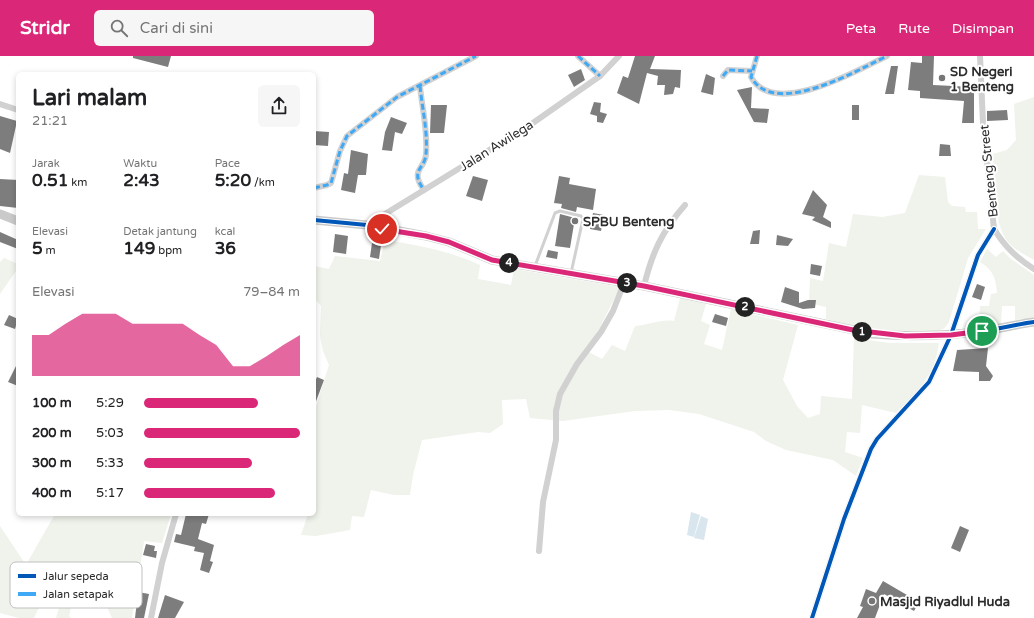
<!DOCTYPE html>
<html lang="id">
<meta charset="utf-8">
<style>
:root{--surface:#fff;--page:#f6f6f6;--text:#202124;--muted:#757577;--accent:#db2777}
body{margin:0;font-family:"Varela Round",sans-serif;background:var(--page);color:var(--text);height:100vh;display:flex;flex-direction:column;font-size:15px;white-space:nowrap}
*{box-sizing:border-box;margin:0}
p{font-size:13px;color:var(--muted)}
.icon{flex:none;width:22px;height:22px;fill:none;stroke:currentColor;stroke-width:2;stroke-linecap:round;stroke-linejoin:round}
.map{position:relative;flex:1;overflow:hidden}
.side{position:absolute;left:16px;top:16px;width:300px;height:444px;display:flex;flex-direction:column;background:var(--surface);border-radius:6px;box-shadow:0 2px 6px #0003}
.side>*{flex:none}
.pin{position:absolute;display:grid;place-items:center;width:34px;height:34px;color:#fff;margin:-17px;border:2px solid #fff;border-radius:50%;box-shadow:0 1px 4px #0007}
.km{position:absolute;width:20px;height:20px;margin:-10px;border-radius:50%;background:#222;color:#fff;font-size:11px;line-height:20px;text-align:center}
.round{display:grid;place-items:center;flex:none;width:42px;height:42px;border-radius:6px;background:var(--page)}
.head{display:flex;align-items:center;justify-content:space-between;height:68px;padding:0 16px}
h1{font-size:22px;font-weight:700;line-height:30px}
.stats{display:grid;grid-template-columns:repeat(3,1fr);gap:6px;height:68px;padding:4px 16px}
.stats div{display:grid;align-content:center}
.stats b{font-size:17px;font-weight:700}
.stats small{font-size:11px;font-weight:400}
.stats p{font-size:11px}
.chart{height:112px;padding:8px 16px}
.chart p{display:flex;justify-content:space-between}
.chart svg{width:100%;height:72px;margin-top:4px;fill:var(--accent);opacity:.7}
ul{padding:0 16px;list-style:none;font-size:13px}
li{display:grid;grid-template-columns:64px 48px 1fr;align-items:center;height:30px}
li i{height:10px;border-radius:5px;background:var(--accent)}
header{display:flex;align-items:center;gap:24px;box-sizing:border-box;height:56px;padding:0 20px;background:var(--accent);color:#fff}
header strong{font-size:19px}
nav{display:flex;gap:22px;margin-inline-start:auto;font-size:14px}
.search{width:280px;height:36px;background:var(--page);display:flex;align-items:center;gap:10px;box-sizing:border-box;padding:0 14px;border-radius:6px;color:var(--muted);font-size:15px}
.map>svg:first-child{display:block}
.green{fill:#eff3eb}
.water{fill:#d9e6ee}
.building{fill:#7d7d7d}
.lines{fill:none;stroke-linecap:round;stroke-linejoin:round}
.lane{stroke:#d1d1d1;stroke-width:3}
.street{stroke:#d1d1d1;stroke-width:6}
.secondary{stroke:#cacaca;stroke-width:9}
.quiet{stroke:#3fa9f5;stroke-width:3;stroke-dasharray:6 3;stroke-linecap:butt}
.cycleway-casing{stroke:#fff;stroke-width:6}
.cycleway{stroke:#0057b8;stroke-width:4}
.route-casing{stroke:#fff;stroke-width:8}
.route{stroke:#db2777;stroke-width:5}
.poi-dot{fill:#767676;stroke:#fff;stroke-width:1.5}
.labels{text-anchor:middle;stroke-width:4;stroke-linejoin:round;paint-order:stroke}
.poi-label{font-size:13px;font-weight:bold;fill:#2c2c2c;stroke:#fff;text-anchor:start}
.street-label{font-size:13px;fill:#2c2c2c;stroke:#fff}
.key{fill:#fff;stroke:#c0c0c0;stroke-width:1}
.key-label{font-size:11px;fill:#2c2c2c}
</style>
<header>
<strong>Stridr</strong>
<div class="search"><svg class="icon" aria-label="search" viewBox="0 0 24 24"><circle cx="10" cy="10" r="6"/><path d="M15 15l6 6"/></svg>Cari di sini</div>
<nav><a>Peta</a><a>Rute</a><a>Disimpan</a></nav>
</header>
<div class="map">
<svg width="1034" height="562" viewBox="0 0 1034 562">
<rect width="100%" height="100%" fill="#fff"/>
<!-- green -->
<g class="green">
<path d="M1034,41V204C1025,199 1015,194 1008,186C993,168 994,122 993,98L1007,94L1016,84L1014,48Z"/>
<path d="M919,119L945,121L948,146L952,150L965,151L966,156H977L978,173H986L968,202L949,266C946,270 945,273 940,274C914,282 853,270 826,263V251L809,247L810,222L823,225L829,187L846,191L853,158L882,161L905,157Z"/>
<path d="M385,184C418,189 450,195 480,209L478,223L511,229L514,213L620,231L597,277L585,294L602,303L612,289L625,295L635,270C649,269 661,263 674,265L680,242L706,248L701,265L710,269L704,288L722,294L731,253L798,269L783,324L797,350L808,362L820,358L821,340L852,343L854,282L889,287H939C934,321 919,333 896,357L862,349L860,377L847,376L845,396L863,402L856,420L833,404L786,394L766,385L754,376L699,358L669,354L635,355L563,365L530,362L526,343L502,344L503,368L490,377L478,376L422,384L413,419L410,439H394L371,434L364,461L352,460L350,474L316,480L301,479L308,458H314L315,433H314V372L316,368L314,367V357L329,309L323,295L320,280L321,250L314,242V210L329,213L335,200L380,205Z"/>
<path d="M987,193L996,201L1003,195L1011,203L1034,219V262L1015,264V250H1002L1001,268L979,269L980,250H989L991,238L997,237C996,222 993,214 980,206Z"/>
<polygon points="4,202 18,208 18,212 0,238 0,206"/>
<polygon points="55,458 171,458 162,487 144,485 140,511 112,513 113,534 136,534 132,562 112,562 104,544 74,537 69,560 71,562 56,562 60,549 43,543 34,562 19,562 0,557 0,470 26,509"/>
</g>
<!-- water -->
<g class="water">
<polygon points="691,456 700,459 694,481 687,479"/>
<polygon points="701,460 708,463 704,484 694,482"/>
</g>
<!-- building -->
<g class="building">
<polygon points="133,0 171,0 168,11 133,2"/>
<polygon points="635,0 655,0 650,13 681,14 680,32 675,31 673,38 664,39 665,29 657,29 658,20 647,17 639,48 617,37 623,20 628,22"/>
<polygon points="922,0 934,0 933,29 974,31 974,67 962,67 964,45 920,42 920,35 908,34 911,6 922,7"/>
<polygon points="891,10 898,10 894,38 885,38"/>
<polygon points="581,13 585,24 574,31 568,19"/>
<polygon points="706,18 715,22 713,39 701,36"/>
<polygon points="752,31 751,52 769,53 767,67 754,66 737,34"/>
<polygon points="594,46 601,47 600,56 607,58 603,67 597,66 597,60 590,58"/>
<polygon points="431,49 447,49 444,77 430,77"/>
<rect x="852" y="49" width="7" height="15"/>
<polygon points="1007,54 1008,64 987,65 987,55"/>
<polygon points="0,60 17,65 10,97 0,93"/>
<polygon points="391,61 407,67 402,78 395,76 392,95 382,94 385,76"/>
<polygon points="314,75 329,76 328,90 314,89"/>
<polygon points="940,88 950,89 951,100 939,100"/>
<polygon points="351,94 368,98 366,119 358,119 355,137 341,134 344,117 348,118"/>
<polygon points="473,120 488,124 482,145 466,140"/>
<polygon points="559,120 570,122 569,128 596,133 593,154 577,151 576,156 561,152 562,148 554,147"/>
<polygon points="0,123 18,124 18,152 0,150"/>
<polygon points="813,134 827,149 823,161 831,166 831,172 812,164 815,161 802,158"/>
<polygon points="593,157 604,159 601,175 590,173"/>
<polygon points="560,158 575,162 570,192 555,190"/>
<polygon points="760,174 759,188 750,188 753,175"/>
<polygon points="0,176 18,184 18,193 0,186"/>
<polygon points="335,178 348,180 346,198 333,196"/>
<polygon points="777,179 793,183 788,190 776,189"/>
<polygon points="372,187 381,189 379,203 370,201"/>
<polygon points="548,194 558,196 557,203 546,201"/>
<polygon points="811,208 822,210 820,220 810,218"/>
<polygon points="977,228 985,231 981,244 972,241"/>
<polygon points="785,231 799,236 799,247 808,244 816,244 815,252 803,253 781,246"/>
<polygon points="715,258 728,262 726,270 712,266"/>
<polygon points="9,259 18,263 15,273 4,269"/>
<polygon points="988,292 986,310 993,320 990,325 979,325 979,316 953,315 957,294"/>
<polygon points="18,306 18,330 8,326"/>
<polygon points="317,321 324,324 315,348 314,328"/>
<polygon points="186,458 209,458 206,468 202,467 198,483 214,489 210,505 213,506 209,517 200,514 204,497 194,495 195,491 174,486 176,478 181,479"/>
<polygon points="960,470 969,474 960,496 951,492"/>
<polygon points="146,488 155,490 154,495 157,495 156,502 143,499"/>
<polygon points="883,525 919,546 914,555 884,538 875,562 857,562 863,551 860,550 866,533 876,537"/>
<polygon points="138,536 149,538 144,562 135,562"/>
<polygon points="165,539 184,546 175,562 158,562"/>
</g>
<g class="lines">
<!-- lane -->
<polyline class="lane" points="535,210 555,157 560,155 581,160 583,163 571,217"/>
<!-- street -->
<g class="street">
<polyline points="578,0 600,20"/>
<path d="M757,0L751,21C774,63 858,14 887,0"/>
<path d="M980,0L983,67L994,173C1005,191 1017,202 1034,213"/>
<polyline points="723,20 728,14 752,15"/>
<path d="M420,30C422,52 428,75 426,98C425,114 409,113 424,134"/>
<polyline points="0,48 18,54"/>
<polyline points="314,132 327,129 331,127 340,95 347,80 397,41 476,0"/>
<polyline points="367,169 530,69 600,20 619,0"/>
<path d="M644,230C652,197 662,175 685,149"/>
<polyline points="539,495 543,446 556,384 556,355 560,338 577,308 601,276 613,255 624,227"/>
<polyline points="151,562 162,507 176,458"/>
<polyline points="812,562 844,463 871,393 877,383 929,326 951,279 978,199 994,173"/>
</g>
<!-- secondary -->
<g class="secondary">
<polyline points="0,158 18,165"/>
<path d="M314,164L367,169L426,180L449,186L492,204L644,230L873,278C910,281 946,280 983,275C1000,273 1017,268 1034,266"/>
</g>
<!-- quiet -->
<g class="quiet">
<polyline points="578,0 600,20"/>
<path d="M757,0L751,21C774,63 858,14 887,0"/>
<polyline points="723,20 728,14 752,15"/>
<path d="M420,30C422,52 428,75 426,98C425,114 409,113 424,134"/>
<polyline points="314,132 327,129 331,127 340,95 347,80 397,41 476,0"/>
</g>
<!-- cycleway casing -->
<g class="cycleway-casing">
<g id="cycleway">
<path d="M314,164L367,169L426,180L449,186L492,204L644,230L873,278C910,281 946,280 983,275C1000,273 1017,268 1034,266"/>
<polyline points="812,562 844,463 871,393 877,383 929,326 951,279 978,199 994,173"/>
</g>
</g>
<!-- cycleway -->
<use href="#cycleway" class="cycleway"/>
</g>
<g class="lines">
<!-- route casing -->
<g class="route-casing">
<polyline id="route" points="382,173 426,180 449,186 492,204 644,230 853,274 905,280 951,279 982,275"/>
</g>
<!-- route -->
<use href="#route" class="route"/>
</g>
<!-- markers -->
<g class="poi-dot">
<circle cx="942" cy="22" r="4"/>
<circle cx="575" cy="165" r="4"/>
<circle cx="872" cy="545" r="4"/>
</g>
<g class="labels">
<!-- poi labels -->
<g class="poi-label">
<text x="950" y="20">SD Negeri<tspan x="950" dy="15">1 Benteng</tspan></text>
<text x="583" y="170">SPBU Benteng</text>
<text x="880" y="550">Masjid Riyadlul Huda</text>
</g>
<!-- street labels -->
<g class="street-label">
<text transform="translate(496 89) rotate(-32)" y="5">Jalan Awilega</text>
<text transform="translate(988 115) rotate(-96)" y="5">Benteng Street</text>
</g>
</g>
<!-- legend -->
<rect x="10" y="506" width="132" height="46" rx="6" class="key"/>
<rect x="18" y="518" width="18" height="4" fill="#0057b8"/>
<rect x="18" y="536" width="18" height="4" fill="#3fa9f5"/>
<g class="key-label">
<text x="43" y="524">Jalur sepeda</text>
<text x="43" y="542">Jalan setapak</text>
</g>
</svg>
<div class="pin" style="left:982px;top:275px;background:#1e9e55"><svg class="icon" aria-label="arrive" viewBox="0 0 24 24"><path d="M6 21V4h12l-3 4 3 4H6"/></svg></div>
<div class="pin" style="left:382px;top:173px;background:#d93025"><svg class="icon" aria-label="check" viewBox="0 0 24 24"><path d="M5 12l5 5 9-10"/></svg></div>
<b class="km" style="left:862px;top:276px">1</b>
<b class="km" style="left:745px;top:251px">2</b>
<b class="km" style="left:627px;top:227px">3</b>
<b class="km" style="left:509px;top:207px">4</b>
<section class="side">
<div class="head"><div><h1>Lari malam</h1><p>21:21</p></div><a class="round"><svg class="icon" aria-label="share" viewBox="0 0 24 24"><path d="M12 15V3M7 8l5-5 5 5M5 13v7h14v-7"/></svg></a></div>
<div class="stats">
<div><p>Jarak</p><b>0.51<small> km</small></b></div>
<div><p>Waktu</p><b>2:43</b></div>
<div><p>Pace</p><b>5:20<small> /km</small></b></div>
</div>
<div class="stats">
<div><p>Elevasi</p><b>5<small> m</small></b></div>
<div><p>Detak jantung</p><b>149<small> bpm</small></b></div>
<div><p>kcal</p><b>36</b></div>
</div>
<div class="chart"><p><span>Elevasi</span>79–84 m</p>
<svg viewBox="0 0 160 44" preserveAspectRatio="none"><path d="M0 44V19L10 19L20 12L30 6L40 6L50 6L60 12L70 12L80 12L90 12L100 19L110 25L120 38L130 38L140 32L150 25L160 19V44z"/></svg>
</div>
<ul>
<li><b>100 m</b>5:29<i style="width:73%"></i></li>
<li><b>200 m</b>5:03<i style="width:100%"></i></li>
<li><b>300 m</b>5:33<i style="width:69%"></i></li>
<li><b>400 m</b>5:17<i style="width:84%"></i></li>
</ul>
</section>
</div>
